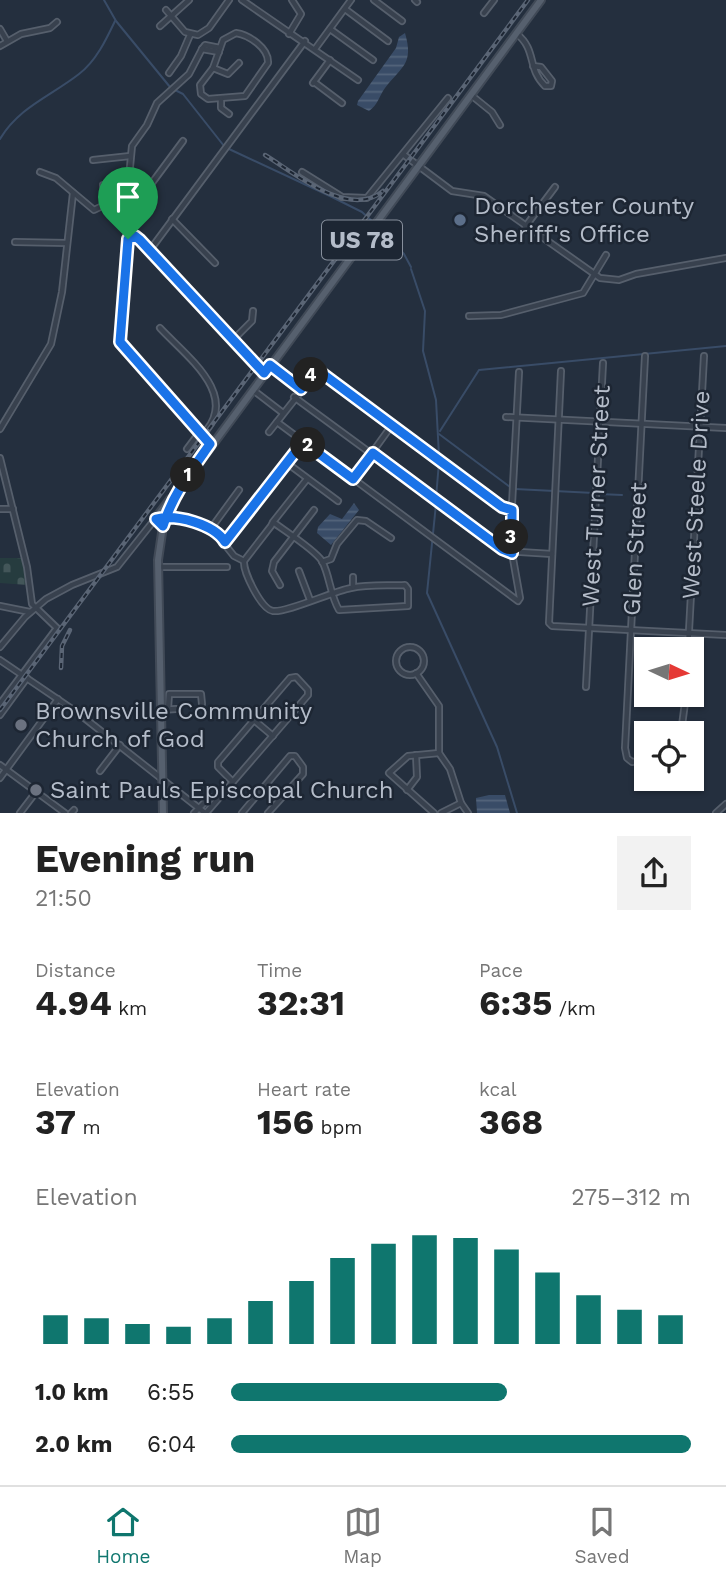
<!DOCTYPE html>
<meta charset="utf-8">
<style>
:root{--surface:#fff;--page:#f2f2f2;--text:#222;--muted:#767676;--line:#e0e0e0;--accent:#0f766e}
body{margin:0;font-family:"Work Sans",sans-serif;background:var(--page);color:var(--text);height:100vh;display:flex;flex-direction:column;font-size:26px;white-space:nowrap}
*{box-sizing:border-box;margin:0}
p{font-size:23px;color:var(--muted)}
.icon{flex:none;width:38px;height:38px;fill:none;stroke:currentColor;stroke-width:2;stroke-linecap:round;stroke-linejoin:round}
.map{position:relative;height:813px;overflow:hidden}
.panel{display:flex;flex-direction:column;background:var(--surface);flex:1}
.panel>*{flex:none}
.needle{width:46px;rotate:94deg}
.buttons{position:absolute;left:634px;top:637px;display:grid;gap:14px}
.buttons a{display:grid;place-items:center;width:70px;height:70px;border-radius:0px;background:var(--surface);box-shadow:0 2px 5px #0004;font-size:35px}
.pin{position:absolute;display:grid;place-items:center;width:60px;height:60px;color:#fff;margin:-72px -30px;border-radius:50% 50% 50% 0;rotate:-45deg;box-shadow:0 0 7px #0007}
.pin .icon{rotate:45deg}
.km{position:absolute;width:35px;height:35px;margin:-18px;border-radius:50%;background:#222;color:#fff;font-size:19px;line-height:35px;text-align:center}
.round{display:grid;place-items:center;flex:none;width:74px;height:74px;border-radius:0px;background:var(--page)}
.head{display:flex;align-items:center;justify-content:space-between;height:119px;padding:0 35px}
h1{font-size:38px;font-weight:700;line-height:52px}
.figures{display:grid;grid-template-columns:repeat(3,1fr);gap:10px;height:119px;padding:7px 35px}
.figures div{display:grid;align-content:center}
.figures b{font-size:35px;font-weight:700}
.figures small{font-size:19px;font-weight:400}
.figures p{font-size:19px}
.chart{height:196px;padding:14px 35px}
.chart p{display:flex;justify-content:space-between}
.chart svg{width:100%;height:126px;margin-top:7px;stroke:var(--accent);stroke-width:6}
ul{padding:0 35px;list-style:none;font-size:23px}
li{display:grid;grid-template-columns:112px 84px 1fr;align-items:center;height:52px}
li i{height:18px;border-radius:9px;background:var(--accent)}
.menu{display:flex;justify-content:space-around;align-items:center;height:98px;border-top:2px solid var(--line);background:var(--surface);font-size:19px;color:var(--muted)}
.menu a{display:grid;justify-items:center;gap:4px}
.menu .selected{color:var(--accent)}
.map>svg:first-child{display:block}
.cemetery{fill:url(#cemetery-stones)}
.water{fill:url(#water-rules)}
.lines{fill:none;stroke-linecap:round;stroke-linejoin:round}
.stream{stroke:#394c67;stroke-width:2}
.minor-casing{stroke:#565f6c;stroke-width:8}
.major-casing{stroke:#414a57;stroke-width:10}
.minor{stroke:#38414e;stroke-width:4.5}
.major{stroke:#56606e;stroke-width:6}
.rail-casing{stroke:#5a6575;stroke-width:4.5}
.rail{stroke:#1d2633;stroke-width:2;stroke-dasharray:5;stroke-linecap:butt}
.route-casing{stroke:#fff;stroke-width:14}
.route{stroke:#1a73e8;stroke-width:9}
.service-dot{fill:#5c6f8a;stroke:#1d2633;stroke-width:2.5}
.worship-dot{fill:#6b7280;stroke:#1d2633;stroke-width:2.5}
.labels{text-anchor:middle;stroke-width:5;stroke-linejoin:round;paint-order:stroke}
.shield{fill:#1d2633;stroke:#878f9c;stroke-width:2}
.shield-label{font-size:23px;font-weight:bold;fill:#b4bcc9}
.poi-label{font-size:24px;fill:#b4bcc9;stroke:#1d2633;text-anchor:start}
.street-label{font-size:24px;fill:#b4bcc9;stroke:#1d2633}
</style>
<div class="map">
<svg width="726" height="813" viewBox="0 0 726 813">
<defs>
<pattern id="cemetery-stones" width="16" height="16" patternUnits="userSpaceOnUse" patternTransform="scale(1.75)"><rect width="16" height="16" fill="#263c3f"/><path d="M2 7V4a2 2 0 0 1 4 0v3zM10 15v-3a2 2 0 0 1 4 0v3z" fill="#435659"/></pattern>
<pattern id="water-rules" width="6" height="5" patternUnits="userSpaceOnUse" patternTransform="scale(1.75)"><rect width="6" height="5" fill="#394c67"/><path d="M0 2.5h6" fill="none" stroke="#53647b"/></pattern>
</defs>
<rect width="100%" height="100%" fill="#242f3e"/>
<!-- cemetery -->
<polygon class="cemetery" points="0,558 24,558 28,585 0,583"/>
<!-- water -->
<g class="water">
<path d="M405,33C414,64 402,66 385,88C379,96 378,105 369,111L357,105L358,101L396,48L399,37Z"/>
<polygon points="354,503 359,510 331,545 317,533 318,527 330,514 342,519"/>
<polygon points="489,795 505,795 510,813 477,813 476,798"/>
</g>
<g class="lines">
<!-- stream -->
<g class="stream">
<polyline points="104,0 116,21 170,87"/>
<polyline points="175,90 183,94 224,146"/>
<path d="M0,139C19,107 51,96 79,74C96,61 106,40 115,21"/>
<polyline points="229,149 332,197 362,212 373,222"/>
<polyline points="377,226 404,254 411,267"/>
<polyline points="411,269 425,311 423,351 436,400 439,456"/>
<polyline points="440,431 479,370 726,346"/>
<polyline points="439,434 510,487"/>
<polyline points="515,489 594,493"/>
<polyline points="599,494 622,495"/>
<polyline points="436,498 439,462"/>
<polyline points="436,504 427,593 497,747 517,813"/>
</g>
<!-- minor casing -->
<g class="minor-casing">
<g id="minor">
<polyline points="242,0 358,80"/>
<polyline points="374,0 402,21"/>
<polyline points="415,0 417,2"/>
<polyline points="345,9 388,41"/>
<polyline points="166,10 185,32 198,35 209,28 229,0"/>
<polyline points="484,13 494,0"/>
<polyline points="160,26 189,0"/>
<polyline points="0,29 7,41"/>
<polyline points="330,29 373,60"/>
<path d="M236,33C249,35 269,48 268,63L245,96L208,99L201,94L200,85L213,68L223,40Z"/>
<polyline points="289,34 301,14 292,0"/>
<path d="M517,34C537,50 527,69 545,86H551L552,81L541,67L533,66"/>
<polyline points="0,46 21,34 50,28 57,22"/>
<polyline points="202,49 205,45 220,48"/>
<polyline points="202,49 219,52"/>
<polyline points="315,49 351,0"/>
<polyline points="213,68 228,74 239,63"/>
<polyline points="169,73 181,56 190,35"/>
<polyline points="314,82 342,103"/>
<polyline points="313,83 330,60"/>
<polyline points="471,95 492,112 500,125"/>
<polyline points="221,99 221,108 229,114"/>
<polyline points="404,155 452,191 484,196 600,278 619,280 636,274 726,258"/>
<polyline points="93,160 130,156"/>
<polyline points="40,172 56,178 94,210 127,194"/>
<polyline points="302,172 342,197 367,198 448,98"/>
<polyline points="103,185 105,206"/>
<polyline points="126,218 183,141"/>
<polyline points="172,219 215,263"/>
<polyline points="525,227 555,187"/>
<polyline points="128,239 125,219 132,146 147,125 157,103 189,74 202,49"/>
<polyline points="15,242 67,243"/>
<polyline points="150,250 305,41"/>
<polyline points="469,316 501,315 583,293 606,255"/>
<path d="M160,328C186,356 242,396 202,435"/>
<polyline points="234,339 252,321 253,311"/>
<polyline points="645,356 625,748 627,758 632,762 646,760"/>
<polyline points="271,365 301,389"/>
<polyline points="561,371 549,623 552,626 726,635"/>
<polyline points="253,390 283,413"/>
<polyline points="294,397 504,551 552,554"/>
<polyline points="506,417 726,428"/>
<polyline points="277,422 518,601 520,598 510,542 519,372"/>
<polyline points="0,429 51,344 62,292 73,193"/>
<polyline points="269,432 318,370 505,509 512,510"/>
<polyline points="210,445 120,342 128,239 136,236 140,240 264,373"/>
<polyline points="187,449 199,433"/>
<polyline points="0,458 27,567 32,604 57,628 0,704"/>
<polyline points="287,463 338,501"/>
<polyline points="353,479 392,425"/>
<polyline points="0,509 13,509"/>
<path d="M273,522C285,531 315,550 322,561C330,576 330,595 339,610L408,606V589L405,585C388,586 368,584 351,588C334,591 286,613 273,611C261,609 243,572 244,561L271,526L273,522L307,479"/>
<polyline points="212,527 239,490"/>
<polyline points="225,542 303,442"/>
<polyline points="322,562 331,559 337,544 357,520 366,521 391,538"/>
<polyline points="158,567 227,567"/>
<polyline points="299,571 310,600"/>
<polyline points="353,577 353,587"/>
<polyline points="280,585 272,571 274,562 314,510"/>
<polyline points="0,606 30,612"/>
<polyline points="0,647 25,617 46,599 72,585 117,567 159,514 210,526 234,556 244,561"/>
<circle cx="410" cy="661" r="14"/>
<polyline points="688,649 704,356"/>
<polyline points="0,660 78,713 205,813"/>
<polyline points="416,673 439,706 439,753 450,769 461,803 468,813"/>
<polyline points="586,687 603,363"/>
<polyline points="168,709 169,694 201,694 202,704"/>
<polyline points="161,710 176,709"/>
<polyline points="0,715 27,678"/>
<polyline points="254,720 273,736"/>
<polyline points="681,733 686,695"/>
<polyline points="0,765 65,813"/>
<polyline points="100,771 120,745"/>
<polyline points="0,778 58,699"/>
<polyline points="407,790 417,777 416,755"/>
<polyline points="20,813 36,792"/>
<polyline points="71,813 74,810"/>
<polyline points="194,813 210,797"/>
<polyline points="206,813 308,695 308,690 296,677 290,678 218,762 218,767 233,782"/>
<polyline points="242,813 290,756 295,756 303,767 303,774 268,813"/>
<polyline points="434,813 389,773 408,756 439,753"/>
<polyline points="441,813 461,803"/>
<polyline points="716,813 726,804"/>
</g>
</g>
<!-- major casing -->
<g class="major-casing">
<g id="major">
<polyline points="158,515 170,499"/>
<polyline points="163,813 158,560 163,526 174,497 541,0"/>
</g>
</g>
<!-- minor -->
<use href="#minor" class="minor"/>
<!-- major -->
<use href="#major" class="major"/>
<!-- rail casing -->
<g class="rail-casing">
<g id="rail">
<path d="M265,155C296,174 349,219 383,191"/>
<polyline points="61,668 62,646 70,630"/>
<polyline points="0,710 528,0"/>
</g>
</g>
<!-- rail -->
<use href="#rail" class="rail"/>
</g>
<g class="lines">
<!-- route casing -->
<g class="route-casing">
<path id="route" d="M128,239L120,342L210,444C191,471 173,494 163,526L156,519C176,514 214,524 225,542L303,442L353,479L373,453L502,549L512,553V510L502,507L319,371H314L301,389L270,365L264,373L140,240L135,236L128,239"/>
</g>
<!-- route -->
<use href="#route" class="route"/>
</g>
<!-- markers -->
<circle class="service-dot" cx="460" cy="220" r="7"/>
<g class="worship-dot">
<circle cx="21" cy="725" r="7"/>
<circle cx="36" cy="790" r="7"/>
</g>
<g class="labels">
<!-- shield labels -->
<rect class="shield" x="322" y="220.5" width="80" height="39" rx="5"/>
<g class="shield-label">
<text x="362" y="248">US 78</text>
</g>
<!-- poi labels -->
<g class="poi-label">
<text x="474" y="214">Dorchester County<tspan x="474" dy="28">Sheriff's Office</tspan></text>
<text x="35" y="719">Brownsville Community<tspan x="35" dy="28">Church of God</tspan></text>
<text x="50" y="798">Saint Pauls Episcopal Church</text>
</g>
<!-- street labels -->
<g class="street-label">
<text transform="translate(696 495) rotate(-87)" y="8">West Steele Drive</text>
<text transform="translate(596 496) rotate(-87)" y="8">West Turner Street</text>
<text transform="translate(635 549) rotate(-87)" y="8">Glen Street</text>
</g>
</g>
</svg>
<div class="buttons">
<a><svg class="needle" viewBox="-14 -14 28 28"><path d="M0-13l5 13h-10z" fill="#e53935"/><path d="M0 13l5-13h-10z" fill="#767676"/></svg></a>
<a><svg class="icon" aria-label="locate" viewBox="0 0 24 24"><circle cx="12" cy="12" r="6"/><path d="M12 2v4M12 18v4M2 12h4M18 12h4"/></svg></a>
</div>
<div class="pin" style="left:128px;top:239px;background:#1e9e55"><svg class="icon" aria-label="arrive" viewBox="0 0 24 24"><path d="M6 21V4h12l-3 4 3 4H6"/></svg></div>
<b class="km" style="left:188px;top:475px">1</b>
<b class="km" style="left:308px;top:445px">2</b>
<b class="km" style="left:511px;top:537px">3</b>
<b class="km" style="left:311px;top:375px">4</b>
</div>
<section class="panel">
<div class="head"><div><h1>Evening run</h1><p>21:50</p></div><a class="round"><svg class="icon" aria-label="share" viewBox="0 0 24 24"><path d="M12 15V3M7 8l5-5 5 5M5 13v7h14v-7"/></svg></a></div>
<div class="figures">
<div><p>Distance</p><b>4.94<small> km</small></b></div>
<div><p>Time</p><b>32:31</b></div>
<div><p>Pace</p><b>6:35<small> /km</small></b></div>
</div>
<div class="figures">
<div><p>Elevation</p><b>37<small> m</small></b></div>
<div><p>Heart rate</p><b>156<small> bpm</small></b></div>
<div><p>kcal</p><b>368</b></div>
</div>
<div class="chart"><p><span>Elevation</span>275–312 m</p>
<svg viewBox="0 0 160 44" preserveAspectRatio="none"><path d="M5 44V34M15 44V35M25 44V37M35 44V38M45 44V35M55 44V29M65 44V22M75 44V14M85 44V9M95 44V6M105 44V7M115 44V11M125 44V19M135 44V27M145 44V32M155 44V34"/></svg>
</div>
<ul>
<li><b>1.0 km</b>6:55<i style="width:60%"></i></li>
<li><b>2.0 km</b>6:04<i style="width:100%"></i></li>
</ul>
</section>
<nav class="menu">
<a class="selected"><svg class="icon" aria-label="home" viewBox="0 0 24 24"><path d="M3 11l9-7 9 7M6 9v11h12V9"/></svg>Home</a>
<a><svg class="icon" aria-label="map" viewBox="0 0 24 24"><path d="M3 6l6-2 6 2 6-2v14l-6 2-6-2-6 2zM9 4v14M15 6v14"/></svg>Map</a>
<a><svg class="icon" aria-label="saved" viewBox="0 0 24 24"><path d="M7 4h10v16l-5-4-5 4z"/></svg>Saved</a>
</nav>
